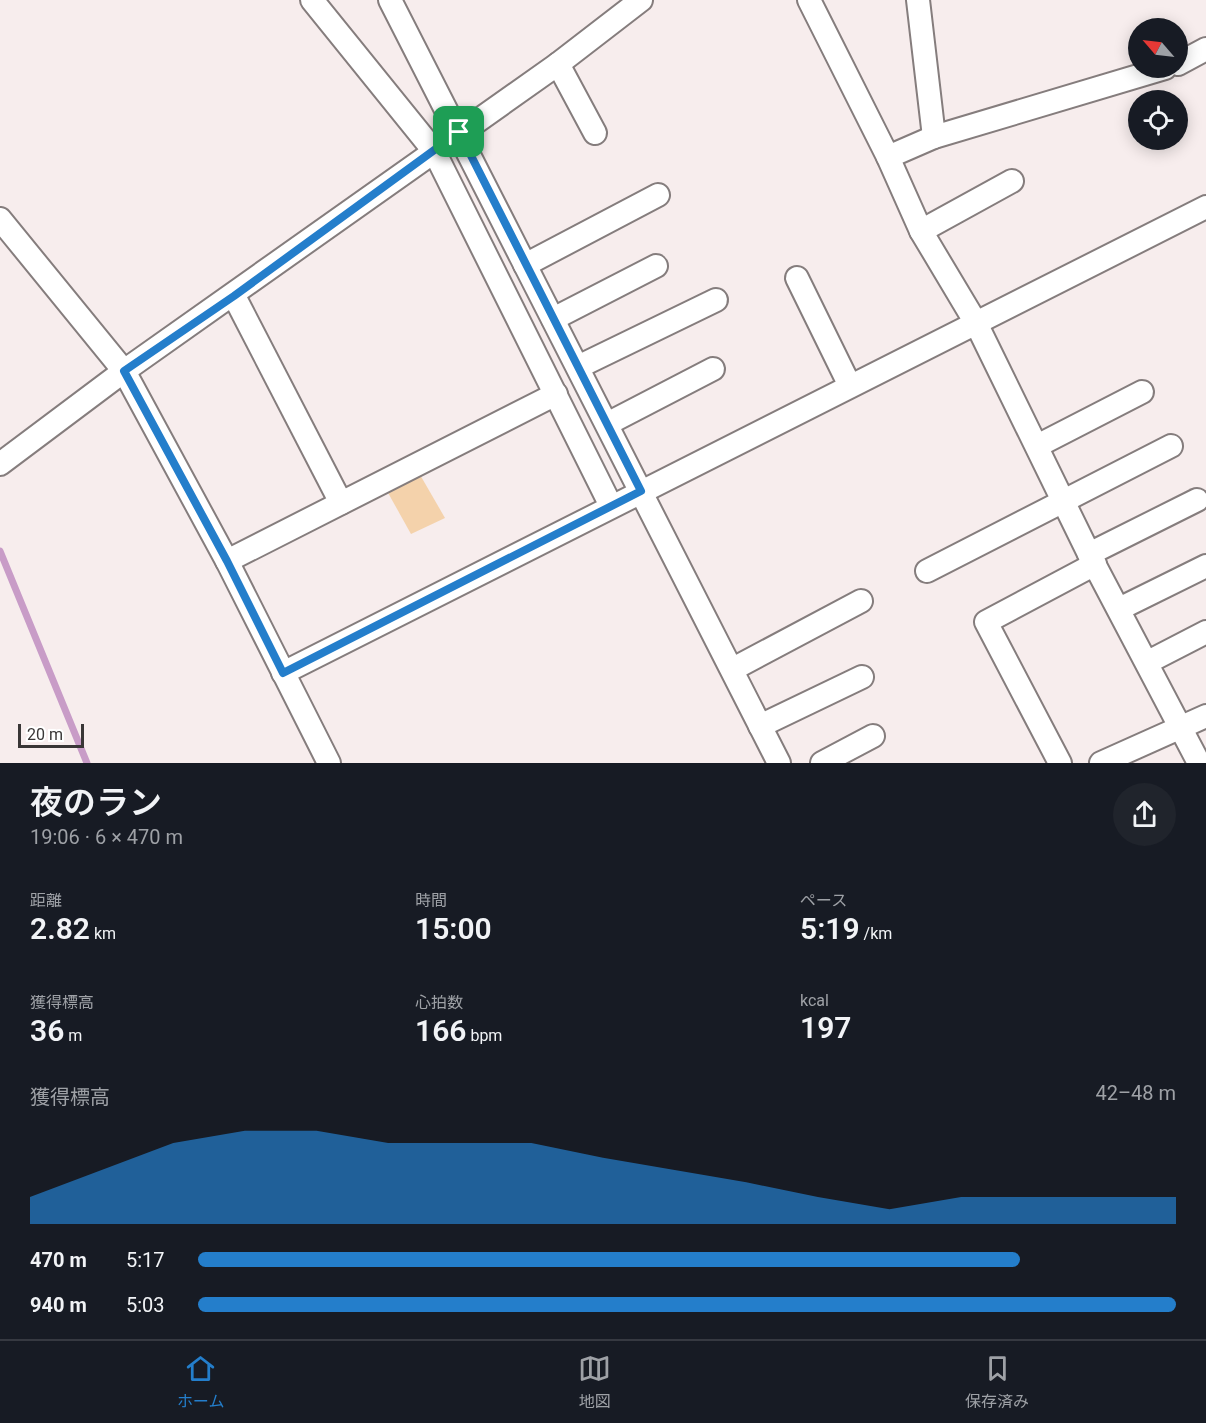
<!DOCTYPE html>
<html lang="ja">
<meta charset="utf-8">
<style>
:root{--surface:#171b24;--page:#20242c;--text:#f1f3f6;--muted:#9ea1a6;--line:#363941;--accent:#247ecb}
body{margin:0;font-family:Roboto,"Noto Sans JP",sans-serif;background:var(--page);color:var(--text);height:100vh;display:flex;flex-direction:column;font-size:22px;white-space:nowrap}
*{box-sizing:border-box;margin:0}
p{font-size:20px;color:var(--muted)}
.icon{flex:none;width:33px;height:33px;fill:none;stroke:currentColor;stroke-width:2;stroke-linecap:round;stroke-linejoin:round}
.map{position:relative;height:763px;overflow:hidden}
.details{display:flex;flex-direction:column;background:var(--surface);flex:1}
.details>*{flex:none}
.needle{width:39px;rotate:298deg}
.buttons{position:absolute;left:1128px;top:18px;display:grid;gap:12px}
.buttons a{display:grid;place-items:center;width:60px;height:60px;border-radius:50%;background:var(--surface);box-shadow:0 3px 15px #0003;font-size:30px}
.scale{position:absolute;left:18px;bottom:15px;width:66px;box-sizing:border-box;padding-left:6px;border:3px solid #393636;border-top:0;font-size:16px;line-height:21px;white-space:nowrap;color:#393636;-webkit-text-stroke:4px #fff;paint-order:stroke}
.pin{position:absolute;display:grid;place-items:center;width:51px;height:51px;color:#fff;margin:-26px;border-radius:12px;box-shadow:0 3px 9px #0006}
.round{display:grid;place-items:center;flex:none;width:63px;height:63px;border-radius:32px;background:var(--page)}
.head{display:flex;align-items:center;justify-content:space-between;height:102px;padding:0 30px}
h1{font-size:33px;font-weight:600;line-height:45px}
.figures{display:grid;grid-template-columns:repeat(3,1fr);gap:9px;height:102px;padding:6px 30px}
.figures div{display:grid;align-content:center}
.figures b{font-size:30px;font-weight:600}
.figures small{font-size:16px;font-weight:400}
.figures p{font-size:16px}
.chart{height:168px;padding:12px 30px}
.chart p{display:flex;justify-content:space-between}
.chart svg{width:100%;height:108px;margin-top:6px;fill:var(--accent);opacity:.7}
ul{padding:0 30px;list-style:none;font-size:20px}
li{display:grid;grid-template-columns:96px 72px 1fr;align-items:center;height:45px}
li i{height:15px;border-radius:8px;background:var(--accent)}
.tabs{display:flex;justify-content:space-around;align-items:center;height:84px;border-top:2px solid var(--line);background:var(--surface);font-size:16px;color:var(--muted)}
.tabs a{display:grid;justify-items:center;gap:3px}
.tabs .selected{color:var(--accent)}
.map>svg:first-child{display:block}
.green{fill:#f4d2ab}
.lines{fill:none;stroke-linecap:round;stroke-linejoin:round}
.stream{stroke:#c89cc7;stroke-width:7}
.minor-casing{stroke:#857d7d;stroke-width:26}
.minor{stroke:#fff;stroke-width:22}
.route-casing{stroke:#fff;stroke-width:12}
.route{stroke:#247ecb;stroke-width:8}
</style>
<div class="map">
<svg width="1206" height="763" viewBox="0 0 1206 763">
<rect width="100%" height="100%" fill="#f7eded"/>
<!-- green -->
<polygon class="green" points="419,473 445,518 411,534 387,491"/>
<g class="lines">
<!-- stream -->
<polyline class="stream" points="0,551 87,763"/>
<!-- minor casing -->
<g class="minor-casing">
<g id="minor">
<polyline points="312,0 434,151 611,506"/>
<polyline points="390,0 779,763"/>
<polyline points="809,0 888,157 921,231 976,323 1089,554 1199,763"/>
<polyline points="918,0 934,137"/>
<polyline points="558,64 595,133"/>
<polyline points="1178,64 1206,49"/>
<polyline points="888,157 934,137 1165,68"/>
<polyline points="0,219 124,371 227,561 329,763"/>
<polyline points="921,231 1012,181"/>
<polyline points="525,265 658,195"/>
<polyline points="797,278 850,386"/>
<polyline points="234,296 341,503"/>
<polyline points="553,319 656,266"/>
<polyline points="578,367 716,300"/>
<polyline points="607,424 713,369"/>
<polyline points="1037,446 1142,392"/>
<polyline points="0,464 124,371 558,64 641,0"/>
<polyline points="1089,554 1197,500"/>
<polyline points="227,561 556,394"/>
<polyline points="927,571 1171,446"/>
<polyline points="1119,609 1206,566"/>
<polyline points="1148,662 1206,632"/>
<polyline points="733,669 861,601"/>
<polyline points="283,673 1206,207"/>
<polyline points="760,726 862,677"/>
<polyline points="822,763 873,736"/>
<polyline points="1060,763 986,622 1095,564"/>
<polyline points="1101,763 1206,716"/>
</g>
</g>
<!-- minor -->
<use href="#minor" class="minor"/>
</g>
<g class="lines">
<!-- route casing -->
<g class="route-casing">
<polygon id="route" points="459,132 641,491 283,673 227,561 124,371 234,296"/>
</g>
<!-- route -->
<use href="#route" class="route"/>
</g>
</svg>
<div class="buttons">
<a><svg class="needle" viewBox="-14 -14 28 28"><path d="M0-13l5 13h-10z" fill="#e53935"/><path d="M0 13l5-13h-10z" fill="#9ea1a6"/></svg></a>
<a><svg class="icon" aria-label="locate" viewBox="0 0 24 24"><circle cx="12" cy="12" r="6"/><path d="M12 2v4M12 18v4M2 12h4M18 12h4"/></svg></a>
</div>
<div class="scale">20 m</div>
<div class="pin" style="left:459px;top:132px;background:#1e9e55"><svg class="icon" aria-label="arrive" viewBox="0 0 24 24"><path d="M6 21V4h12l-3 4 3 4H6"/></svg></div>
</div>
<section class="details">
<div class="head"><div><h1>夜のラン</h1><p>19:06 · 6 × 470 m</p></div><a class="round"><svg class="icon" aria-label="share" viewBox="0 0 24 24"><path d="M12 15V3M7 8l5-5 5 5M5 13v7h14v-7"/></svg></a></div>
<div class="figures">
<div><p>距離</p><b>2.82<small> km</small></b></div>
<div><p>時間</p><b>15:00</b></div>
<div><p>ペース</p><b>5:19<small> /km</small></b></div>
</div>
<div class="figures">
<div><p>獲得標高</p><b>36<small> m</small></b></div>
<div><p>心拍数</p><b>166<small> bpm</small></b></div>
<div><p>kcal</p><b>197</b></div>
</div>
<div class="chart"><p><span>獲得標高</span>42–48 m</p>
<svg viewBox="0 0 160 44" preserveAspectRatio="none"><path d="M0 44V33L10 22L20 11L30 6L40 6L50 11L60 11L70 11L80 17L90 22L100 27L110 33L120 38L130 33L140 33L150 33L160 33V44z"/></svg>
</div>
<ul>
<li><b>470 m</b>5:17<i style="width:84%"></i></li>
<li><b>940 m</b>5:03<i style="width:100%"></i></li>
</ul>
</section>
<nav class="tabs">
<a class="selected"><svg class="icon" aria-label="home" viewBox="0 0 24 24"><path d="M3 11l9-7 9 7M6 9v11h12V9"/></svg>ホーム</a>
<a><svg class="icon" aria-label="map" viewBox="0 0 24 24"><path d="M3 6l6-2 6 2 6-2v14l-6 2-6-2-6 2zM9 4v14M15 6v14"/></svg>地図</a>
<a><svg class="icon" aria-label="saved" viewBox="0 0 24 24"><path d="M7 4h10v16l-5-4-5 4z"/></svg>保存済み</a>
</nav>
